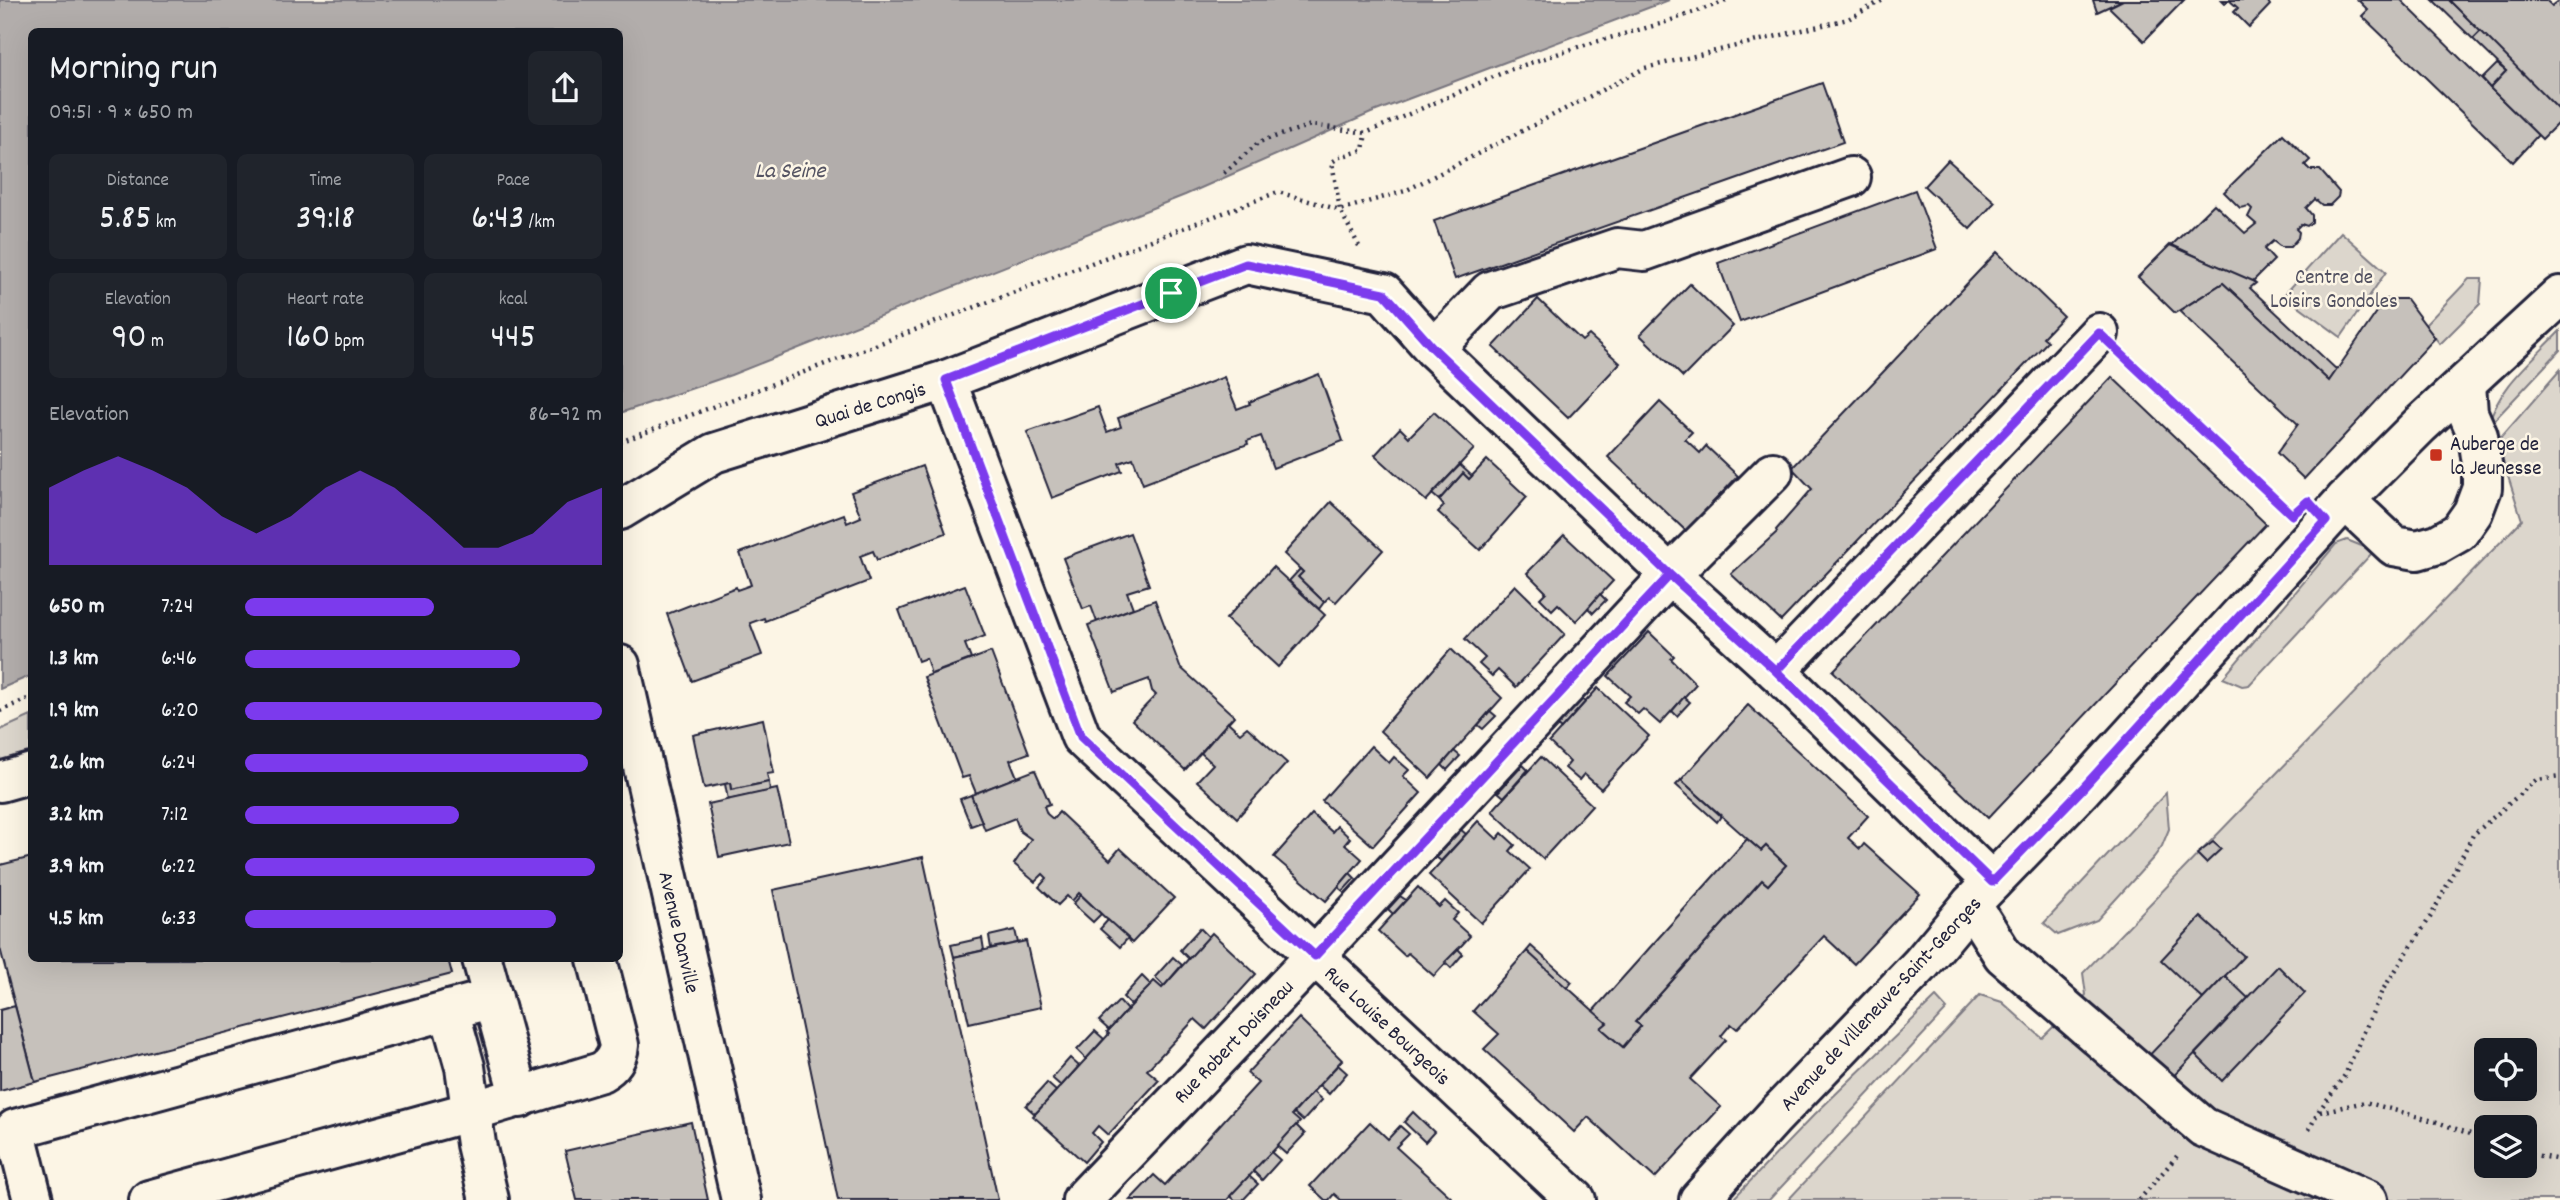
<!DOCTYPE html>
<meta charset="utf-8">
<style>
:root{--surface:#171b24;--page:#20242c;--text:#f1f3f6;--muted:#9ea1a6;--accent:#7c3aed}
body{margin:0;font-family:Dekko,sans-serif;background:var(--page);color:var(--text);height:100vh;display:flex;flex-direction:column;font-size:26px;white-space:nowrap}
*{box-sizing:border-box;margin:0}
p{font-size:23px;color:var(--muted)}
.icon{flex:none;width:38px;height:38px;fill:none;stroke:currentColor;stroke-width:2;stroke-linecap:round;stroke-linejoin:round}
.map{position:relative;flex:1;overflow:hidden}
.drawer{position:absolute;left:28px;top:28px;width:595px;height:934px;display:flex;flex-direction:column;background:var(--surface);border-radius:10px;box-shadow:0 7px 28px #0002}
.drawer>*{flex:none}
.buttons{position:absolute;left:2474px;top:1038px;display:grid;gap:14px}
.buttons a{display:grid;place-items:center;width:63px;height:63px;border-radius:10px;background:var(--surface);box-shadow:0 7px 28px #0002;font-size:35px}
.pin{position:absolute;display:grid;place-items:center;width:60px;height:60px;color:#fff;margin:-30px;border:4px solid #fff;border-radius:50%;box-shadow:0 2px 7px #0007}
.round{display:grid;place-items:center;flex:none;width:74px;height:74px;border-radius:10px;background:var(--page)}
.head{display:flex;align-items:center;justify-content:space-between;height:119px;padding:0 21px}
h1{font-size:38px;font-weight:600;line-height:52px}
.metrics{display:grid;grid-template-columns:repeat(3,1fr);gap:10px;height:119px;padding:7px 21px}
.metrics div{display:grid;align-content:center;border-radius:10px;background:var(--page);text-align:center}
.metrics b{font-size:35px;font-weight:600}
.metrics small{font-size:19px;font-weight:400}
.metrics p{font-size:19px}
.chart{height:196px;padding:14px 21px}
.chart p{display:flex;justify-content:space-between}
.chart svg{width:100%;height:126px;margin-top:7px;fill:var(--accent);opacity:.7}
ul{padding:0 21px;list-style:none;font-size:23px}
li{display:grid;grid-template-columns:112px 84px 1fr;align-items:center;height:52px}
li i{height:18px;border-radius:9px;background:var(--accent)}
.map>svg:first-child{display:block}
.green{fill:#dcd6cc;stroke:#7f7c84;stroke-width:2;fill-rule:evenodd}
.water{fill:#b2adab;stroke:#78757e;stroke-width:2}
.building{fill:#c6c1bb;stroke:#22223b;stroke-width:2}
.lines{fill:none;stroke-linecap:round;stroke-linejoin:round}
.minor-casing{stroke:#22223b;stroke-width:44}
.major-casing{stroke:#22223b;stroke-width:44}
.path{stroke:#22223b;stroke-width:4.5;stroke-dasharray:2 5;stroke-linecap:butt}
.minor{stroke:#fcf5e5;stroke-width:38}
.major{stroke:#fcf5e5;stroke-width:38}
.route-casing{stroke:#fff;stroke-width:14}
.route{stroke:#7c3aed;stroke-width:9}
.poi-dot{fill:#c8321e;stroke:#fcf5e5;stroke-width:2.5}
.labels{text-anchor:middle;stroke-width:5;stroke-linejoin:round;paint-order:stroke}
.park-label{font-size:21px;fill:#504f5f;stroke:#fcf5e5}
.street-label{font-size:21px;fill:#22223b;stroke:#fcf5e5}
.poi-label{font-size:21px;fill:#22223b;stroke:#fcf5e5;text-anchor:start}
.water-label{font-size:23px;font-style:italic;fill:#545362;stroke:#fcf5e5}
</style>
<div class="map">
<svg width="2560" height="1200" viewBox="0 0 2560 1200">
<rect width="100%" height="100%" fill="#fcf5e5"/>
<filter id="ink" filterUnits="userSpaceOnUse"><feTurbulence type="fractalNoise" baseFrequency=".0143" numOctaves="2"/><feDisplacementMap in="SourceGraphic" scale="14" xChannelSelector="R" yChannelSelector="G"/><feConvolveMatrix kernelMatrix="1 2 1 2 8 2 1 2 1" color-interpolation-filters="sRGB"/></filter>
<g filter="url(#ink)">
<!-- green -->
<g class="green">
<polygon points="2341,232 2386,272 2341,337 2284,295"/>
<polygon points="2469,279 2482,279 2480,304 2440,344 2425,325"/>
<path d="M2560,331V350L2487,428C2497,388 2533,360 2560,331Z"/>
<path d="M2560,370V1200H1788L1980,995L2002,1002L2042,1038L2086,995L2083,973L2522,520L2497,442ZM2487,1050H2525V1088H2487ZM2487,1127H2525V1166H2487Z"/>
<polygon points="2347,540 2374,551 2249,685 2242,686 2223,678 2336,544"/>
<polygon points="31,716 31,755 0,763 0,730"/>
<polygon points="2166,793 2169,829 2162,846 2154,857 2097,920 2058,935 2044,923"/>
<polygon points="1936,997 1947,1009 1769,1200 1732,1200 1814,1115"/>
</g>
<!-- water -->
<polygon class="water" points="0,0 1669,0 1371,113 1185,195 731,375 620,413 620,32 32,32 32,675 0,689"/>
<!-- building -->
<g class="building">
<polygon points="2093,0 2123,0 2097,12"/>
<polygon points="2123,0 2184,0 2144,41 2109,7"/>
<polygon points="2222,0 2267,0 2270,5 2249,27 2234,12 2238,8 2229,0 2225,3"/>
<polygon points="2358,0 2401,0 2538,135 2513,162 2362,16 2368,10"/>
<polygon points="2433,0 2449,0 2481,31 2473,39"/>
<polygon points="2449,0 2546,0 2552,6 2560,0 2560,111"/>
<polygon points="2481,31 2560,111 2560,121 2542,139 2490,88 2506,71 2473,39"/>
<polygon points="2497,64 2506,71 2490,88 2482,79"/>
<polygon points="1822,83 1843,142 1455,279 1434,221"/>
<polygon points="2283,134 2310,160 2305,165 2310,170 2320,170 2339,192 2338,197 2330,205 2322,205 2315,199 2306,208 2312,215 2312,222 2307,226 2301,224 2296,229 2299,232 2298,238 2290,247 2281,247 2273,241 2264,249 2274,260 2252,282 2172,245 2214,204 2245,233 2256,224 2248,217 2252,209 2249,206 2240,208 2224,192"/>
<polygon points="1948,160 1995,202 1970,229 1924,186"/>
<polygon points="1915,190 1937,249 1740,322 1718,263"/>
<polygon points="2170,245 2253,281 2256,283 2250,288 2337,370 2329,381 2223,283 2175,313 2138,277"/>
<polygon points="1997,252 2063,316 2043,337 2048,341 1781,621 1731,574 1777,532 1776,530 1812,489 1792,468"/>
<polygon points="2223,283 2329,381 2386,299 2406,299 2435,338 2304,479 2277,453 2298,424 2179,311"/>
<polygon points="1690,284 1733,326 1683,377 1640,335"/>
<polygon points="1538,299 1582,341 1589,335 1620,363 1568,418 1493,347"/>
<polygon points="1319,374 1343,441 1273,468 1261,436 1247,441 1248,444 1143,484 1133,458 1119,463 1122,471 1052,498 1027,432 1098,407 1107,432 1121,427 1118,418 1224,377 1237,409 1250,404 1249,402"/>
<polygon points="2112,377 2266,524 1988,818 1833,671"/>
<polygon points="1660,402 1692,432 1685,439 1700,453 1706,446 1738,476 1686,531 1608,457"/>
<polygon points="1434,412 1474,449 1426,501 1375,455 1400,428 1409,437"/>
<polygon points="1487,460 1527,497 1480,550 1438,512 1444,506 1439,500 1463,473 1469,479"/>
<polygon points="1460,465 1472,476 1469,479 1463,473 1439,500 1432,494"/>
<polygon points="922,466 946,533 877,560 873,551 860,556 869,581 765,621 764,618 750,623 762,655 692,681 667,614 736,587 737,590 751,585 740,553 844,514 847,523 861,517 851,492"/>
<polygon points="1331,502 1383,550 1336,602 1329,597 1324,602 1298,577 1303,572 1284,554"/>
<polygon points="1130,533 1149,585 1127,592 1133,608 1097,622 1091,606 1083,609 1063,558"/>
<polygon points="1564,535 1613,581 1576,621 1558,604 1552,610 1540,598 1546,592 1527,573"/>
<polygon points="1273,567 1325,615 1278,667 1226,619"/>
<polygon points="1300,569 1303,572 1298,577 1324,602 1319,609 1289,581"/>
<polygon points="965,585 985,636 965,644 971,659 931,674 926,658 918,661 899,610"/>
<polygon points="1515,585 1565,634 1516,687 1498,670 1492,676 1479,664 1485,658 1465,639"/>
<polygon points="1600,594 1606,600 1593,613 1588,608"/>
<polygon points="1155,600 1180,667 1234,716 1185,770 1132,720 1156,695 1152,691 1149,679 1114,692 1088,625"/>
<polygon points="1649,632 1674,656 1671,659 1696,684 1660,724 1643,709 1638,714 1624,702 1630,696 1608,676"/>
<polygon points="1451,649 1502,698 1430,778 1380,731"/>
<polygon points="991,652 1029,753 1010,760 1017,777 976,793 969,776 962,778 924,677"/>
<polygon points="1598,688 1649,736 1601,789 1584,774 1579,780 1565,768 1570,762 1549,742"/>
<polygon points="1580,697 1585,702 1561,729 1555,724"/>
<polygon points="1684,697 1690,702 1677,716 1672,711"/>
<polygon points="1748,705 1868,816 1848,838 1860,849 1864,844 1920,894 1854,964 1824,936 1737,1029 1731,1024 1721,1036 1726,1040 1690,1079 1721,1107 1655,1178 1588,1117 1574,1132 1484,1049 1499,1034 1473,1011 1527,951 1607,1023 1601,1028 1623,1047 1641,1026 1635,1022 1762,880 1768,885 1786,865 1766,846 1761,851 1681,780"/>
<polygon points="1490,711 1496,716 1483,729 1478,725"/>
<polygon points="763,719 774,773 767,774 769,782 731,790 730,783 704,788 693,735"/>
<polygon points="1228,722 1240,733 1247,727 1287,763 1237,818 1197,781 1213,764 1201,753"/>
<polygon points="1371,746 1389,763 1394,757 1409,770 1403,776 1421,793 1373,846 1322,801"/>
<polygon points="1454,751 1460,756 1447,770 1442,765"/>
<polygon points="1541,757 1592,805 1543,859 1492,811"/>
<polygon points="1523,765 1528,770 1504,797 1498,792"/>
<polygon points="1035,770 1050,804 1044,806 1047,814 1053,819 1059,812 1110,860 1120,848 1174,898 1132,943 1079,893 1072,901 1067,896 1058,905 1039,887 1047,878 1043,874 1035,882 1014,864 1031,839 1020,831 1015,818 985,830 971,795"/>
<polygon points="1681,780 1721,816 1717,822 1676,785"/>
<polygon points="769,782 770,791 728,800 725,784 730,783 731,790"/>
<polygon points="777,789 789,842 719,857 708,804"/>
<polygon points="971,795 982,822 971,826 960,799"/>
<polygon points="1312,814 1332,832 1337,826 1350,838 1345,844 1362,859 1326,901 1274,857"/>
<polygon points="1478,821 1497,839 1502,833 1515,845 1510,851 1530,869 1481,923 1429,875"/>
<polygon points="1460,829 1466,834 1441,861 1436,857"/>
<polygon points="1747,839 1761,851 1766,846 1786,865 1768,885 1762,880 1635,1022 1641,1026 1623,1047 1601,1028 1607,1023 1593,1011"/>
<polygon points="2213,842 2221,849 2206,863 2197,854"/>
<polygon points="32,857 32,959 448,959 452,974 35,1082 0,948 0,865"/>
<polygon points="923,857 998,1200 838,1200 773,890"/>
<polygon points="1350,873 1355,878 1343,891 1338,887"/>
<polygon points="1418,887 1439,907 1445,901 1458,913 1452,920 1470,936 1434,976 1408,953 1405,956 1378,931"/>
<polygon points="1081,895 1101,914 1093,922 1073,904"/>
<polygon points="1400,896 1406,900 1393,914 1388,909"/>
<polygon points="2201,917 2244,956 2203,999 2161,960"/>
<polygon points="1108,920 1128,938 1120,947 1100,929"/>
<polygon points="1200,928 1209,937 1189,959 1180,950"/>
<polygon points="1015,930 1018,943 991,948 989,936"/>
<polygon points="1212,933 1256,974 1206,1029 1195,1019 1178,1037 1147,1070 1159,1080 1108,1135 1098,1126 1092,1133 1101,1142 1084,1162 1033,1116 1109,1034 1107,1032 1154,981 1162,988"/>
<polygon points="982,938 984,950 954,957 951,945"/>
<polygon points="1026,941 1041,1007 969,1023 954,957"/>
<polygon points="1531,946 1572,982 1567,988 1527,951"/>
<polygon points="1458,949 1463,954 1451,968 1445,962"/>
<polygon points="1173,957 1182,965 1164,986 1155,977"/>
<polygon points="2278,966 2305,993 2222,1081 2195,1054"/>
<polygon points="1142,976 1151,985 1131,1005 1123,997"/>
<polygon points="2225,976 2248,998 2164,1086 2141,1064"/>
<polygon points="1119,1001 1127,1010 1109,1030 1099,1021"/>
<polygon points="15,1006 35,1082 0,1091 0,1010"/>
<polygon points="1299,1018 1342,1060 1292,1115 1300,1122 1227,1200 1130,1200 1154,1175 1165,1185 1258,1083 1247,1073"/>
<polygon points="1095,1031 1104,1039 1086,1059 1077,1050"/>
<polygon points="1070,1058 1079,1066 1061,1086 1052,1078"/>
<polygon points="1338,1065 1347,1073 1329,1094 1319,1085"/>
<polygon points="1047,1083 1056,1091 1035,1114 1026,1106"/>
<polygon points="1313,1092 1322,1100 1303,1121 1294,1113"/>
<polygon points="1413,1112 1434,1132 1425,1142 1404,1122"/>
<polygon points="691,1122 708,1200 577,1200 565,1151"/>
<polygon points="1370,1122 1388,1139 1400,1126 1409,1134 1396,1147 1454,1200 1341,1200 1334,1194 1329,1200 1325,1200 1310,1186"/>
<polygon points="1296,1125 1305,1134 1286,1154 1277,1146"/>
<polygon points="1271,1152 1280,1160 1262,1180 1253,1171"/>
<polygon points="1249,1176 1258,1184 1243,1200 1235,1200 1230,1196"/>
</g>
<g class="lines">
<!-- minor casing -->
<g class="minor-casing">
<g id="minor">
<polyline points="1434,349 1490,291 1617,248 1644,251 1851,177"/>
<polyline points="946,380 1081,737 1576,1200"/>
<polyline points="2345,500 2394,546 2417,550 2438,544 2459,532 2473,512 2482,488 2482,464 2478,436 2468,413 2466,384"/>
<polyline points="620,510 714,453 946,380 1246,264 1384,293 1434,349 1670,575 1776,671 1992,882"/>
<polyline points="620,665 741,1200"/>
<polyline points="1776,671 2099,333"/>
<polyline points="0,782 32,773"/>
<polyline points="1971,904 2003,955 2203,1127 2368,1200"/>
<polyline points="482,959 520,1098"/>
<polyline points="449,1010 465,1067 476,1144 489,1200"/>
<polyline points="33,1200 15,1129 493,998"/>
<path d="M149,1200L472,1111L601,1072C612,1066 618,1057 619,1045L597,959"/>
<polyline points="1082,1200 1315,956 1670,575 1773,472"/>
</g>
</g>
<!-- major casing -->
<g class="major-casing">
<polyline id="major" points="1699,1200 1774,1117 1921,964 1971,904 2082,789 2345,500 2420,425 2560,296"/>
</g>
<!-- path -->
<g class="path">
<polyline points="1224,173 1259,142 1311,125 1366,133 1509,70 1581,46 1660,24 1729,0"/>
<polyline points="1359,246 1340,210 1332,162 1340,157 1363,150 1366,133"/>
<polyline points="2127,360 2284,508"/>
<polyline points="620,442 1278,192 1340,210 1405,191 1645,68 1848,19 1883,0"/>
<polyline points="0,711 32,697"/>
<polyline points="2320,1112 2365,1102 2437,1122 2487,1140"/>
<polyline points="2309,1130 2318,1112 2345,1075 2382,991 2431,916 2473,835 2536,780 2560,777"/>
<polyline points="2525,1153 2560,1160"/>
<polyline points="2139,1200 2177,1156"/>
</g>
<!-- minor -->
<use href="#minor" class="minor"/>
<!-- major -->
<use href="#major" class="major"/>
</g>
</g>
<g class="lines" filter="url(#ink)">
<!-- route casing -->
<g class="route-casing">
<polyline id="route" points="1171,293 946,380 1081,737 1315,956 1670,575 1776,671 1992,882 2082,789 2326,521 2308,501 2292,515 2099,333 1776,671 1670,575 1434,349 1384,293 1246,264 1171,293"/>
</g>
<!-- route -->
<use href="#route" class="route"/>
</g>
<!-- markers -->
<rect class="poi-dot" x="2429" y="448" width="14" height="14" rx="3.5"/>
<g class="labels">
<!-- park labels -->
<g class="park-label">
<text x="2334" y="283">Centre de<tspan x="2334" dy="24">Loisirs Gondoles</tspan></text>
</g>
<!-- street labels -->
<g class="street-label">
<text transform="translate(870 404) rotate(-17)" y="7">Quai de Congis</text>
<text transform="translate(680 932) rotate(77)" y="7">Avenue Danville</text>
<text transform="translate(1880 1003) rotate(-47)" y="7">Avenue de Villeneuve-Saint-Georges</text>
<text transform="translate(1388 1025) rotate(43)" y="7">Rue Louise Bourgeois</text>
<text transform="translate(1233 1041) rotate(-46)" y="7">Rue Robert Doisneau</text>
</g>
<!-- poi labels -->
<g class="poi-label">
<text x="2450" y="450">Auberge de<tspan x="2450" dy="24">la Jeunesse</tspan></text>
</g>
<!-- water labels -->
<g class="water-label">
<text x="790" y="177">La Seine</text>
</g>
</g>
</svg>
<div class="buttons">
<a><svg class="icon" aria-label="locate" viewBox="0 0 24 24"><circle cx="12" cy="12" r="6"/><path d="M12 2v4M12 18v4M2 12h4M18 12h4"/></svg></a>
<a><svg class="icon" aria-label="layers" viewBox="0 0 24 24"><path d="M12 4l9 5-9 5-9-5zM3 14l9 5 9-5"/></svg></a>
</div>
<div class="pin" style="left:1171px;top:293px;background:#1e9e55"><svg class="icon" aria-label="arrive" viewBox="0 0 24 24"><path d="M6 21V4h12l-3 4 3 4H6"/></svg></div>
<section class="drawer">
<div class="head"><div><h1>Morning run</h1><p>09:51 · 9 × 650 m</p></div><a class="round"><svg class="icon" aria-label="share" viewBox="0 0 24 24"><path d="M12 15V3M7 8l5-5 5 5M5 13v7h14v-7"/></svg></a></div>
<div class="metrics">
<div><p>Distance</p><b>5.85<small> km</small></b></div>
<div><p>Time</p><b>39:18</b></div>
<div><p>Pace</p><b>6:43<small> /km</small></b></div>
</div>
<div class="metrics">
<div><p>Elevation</p><b>90<small> m</small></b></div>
<div><p>Heart rate</p><b>160<small> bpm</small></b></div>
<div><p>kcal</p><b>445</b></div>
</div>
<div class="chart"><p><span>Elevation</span>86–92 m</p>
<svg viewBox="0 0 160 44" preserveAspectRatio="none"><path d="M0 44V17L10 11L20 6L30 11L40 17L50 27L60 33L70 27L80 17L90 11L100 17L110 27L120 38L130 38L140 33L150 22L160 17V44z"/></svg>
</div>
<ul>
<li><b>650 m</b>7:24<i style="width:53%"></i></li>
<li><b>1.3 km</b>6:46<i style="width:77%"></i></li>
<li><b>1.9 km</b>6:20<i style="width:100%"></i></li>
<li><b>2.6 km</b>6:24<i style="width:96%"></i></li>
<li><b>3.2 km</b>7:12<i style="width:60%"></i></li>
<li><b>3.9 km</b>6:22<i style="width:98%"></i></li>
<li><b>4.5 km</b>6:33<i style="width:87%"></i></li>
</ul>
</section>
</div>
